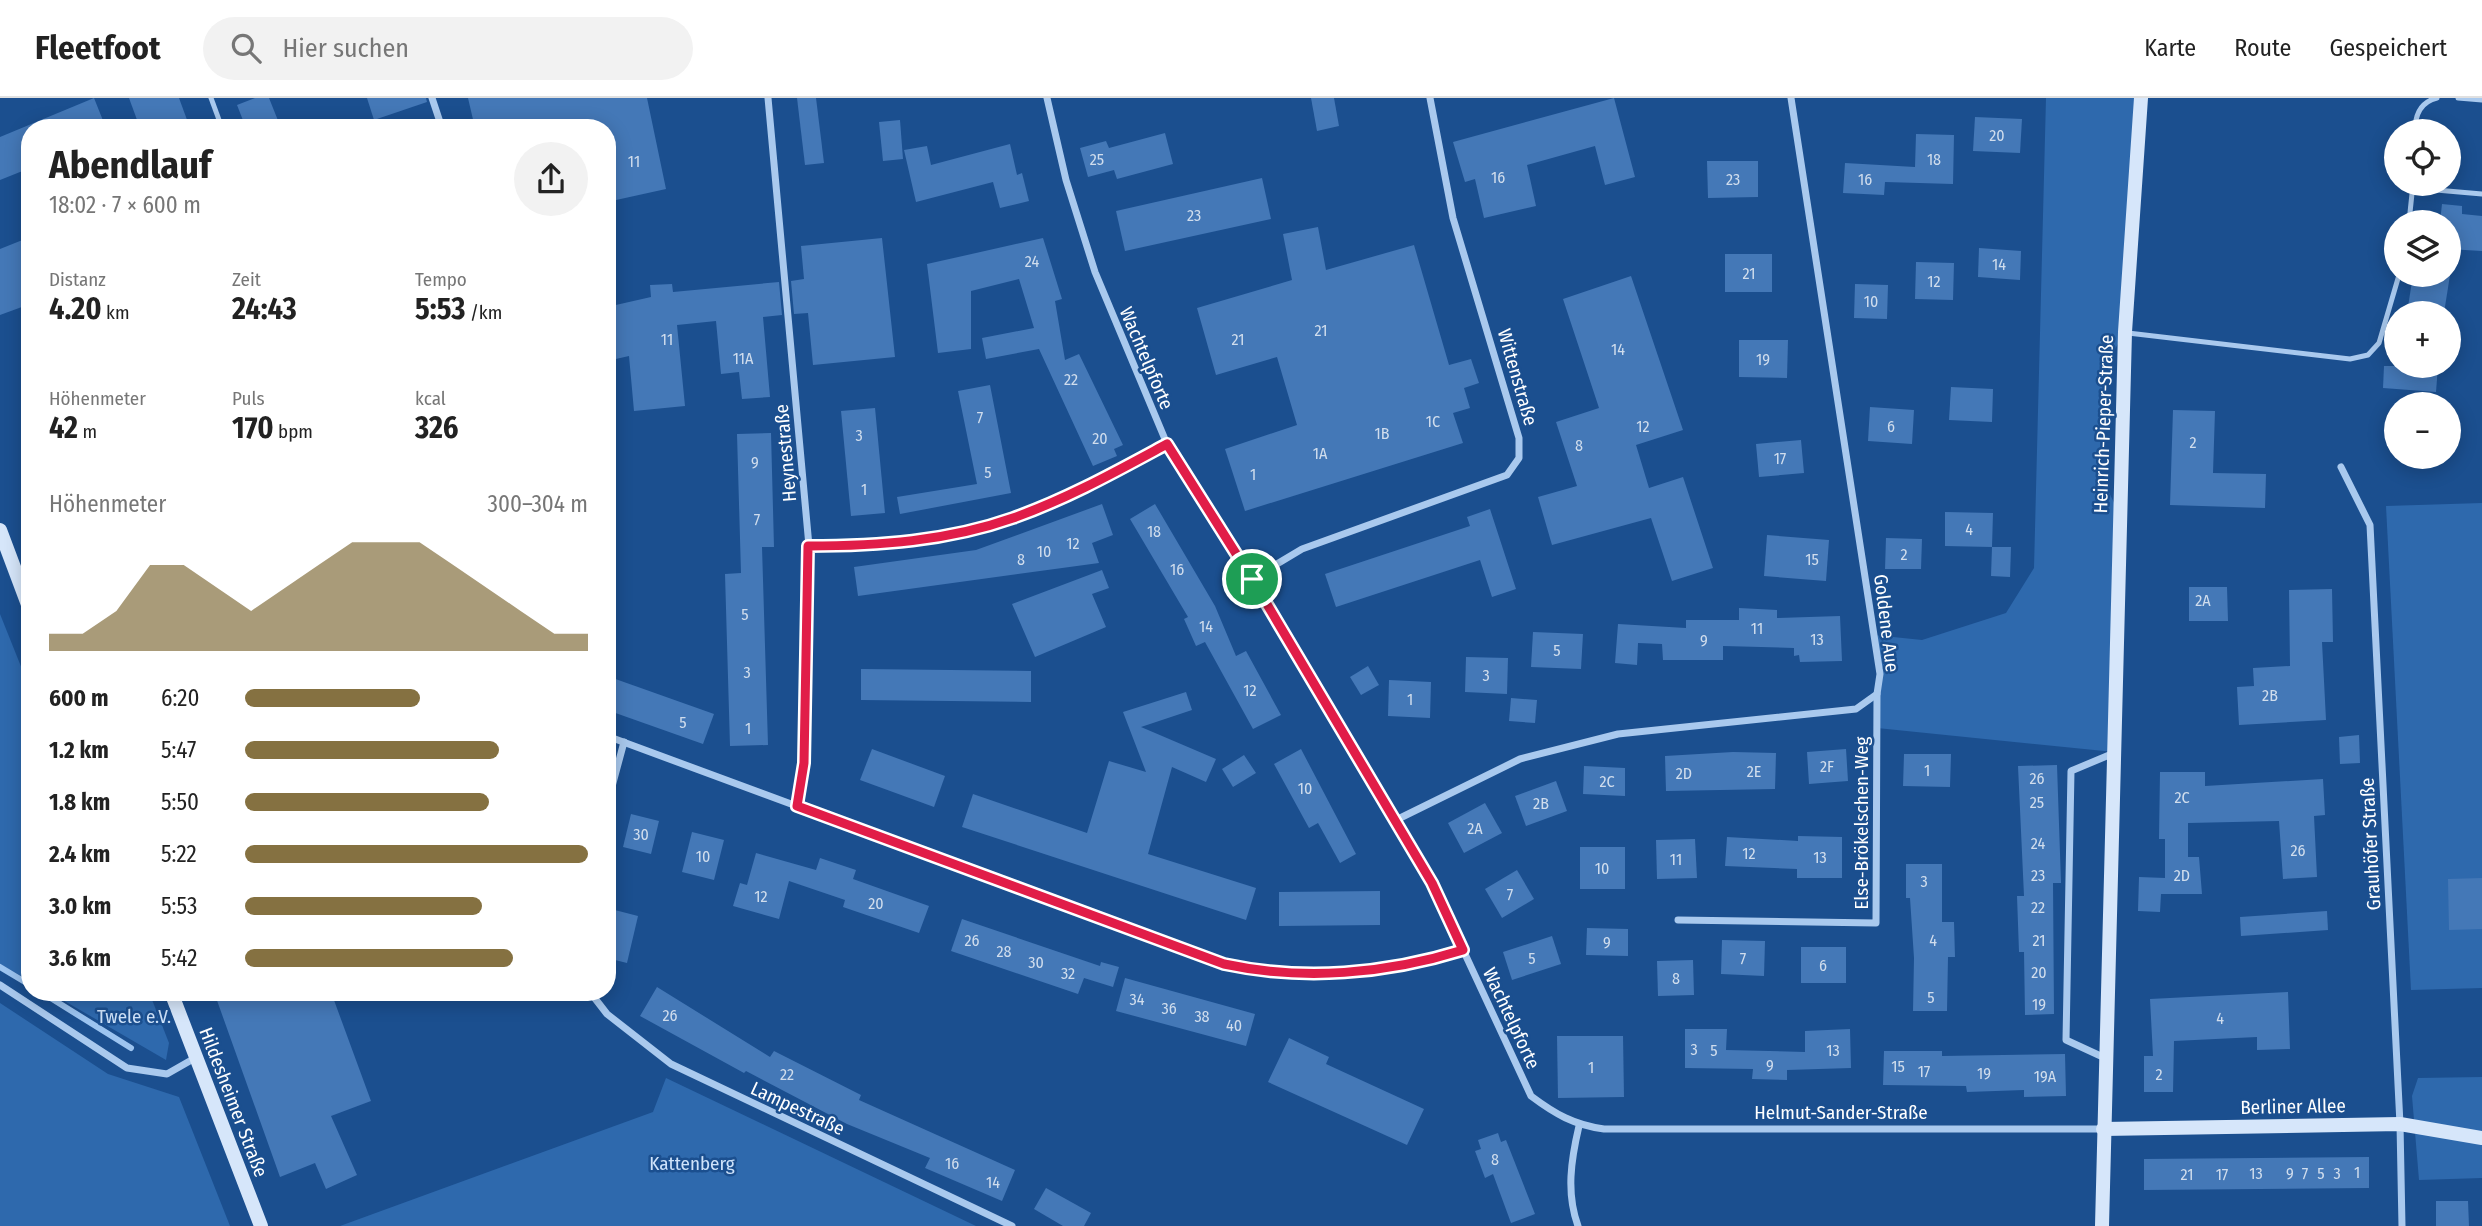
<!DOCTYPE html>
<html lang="de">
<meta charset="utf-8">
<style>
:root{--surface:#fff;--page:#f2f2f2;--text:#222;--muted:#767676;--line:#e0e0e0;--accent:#857141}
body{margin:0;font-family:"Fira Sans Condensed",sans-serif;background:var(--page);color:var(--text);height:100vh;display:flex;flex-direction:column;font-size:26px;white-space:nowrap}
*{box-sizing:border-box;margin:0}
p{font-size:23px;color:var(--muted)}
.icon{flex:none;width:38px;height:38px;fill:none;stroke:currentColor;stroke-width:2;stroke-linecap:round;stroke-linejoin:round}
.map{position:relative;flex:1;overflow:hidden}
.panel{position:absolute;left:21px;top:21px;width:595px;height:882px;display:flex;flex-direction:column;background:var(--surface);border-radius:28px;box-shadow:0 4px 18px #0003}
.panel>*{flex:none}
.buttons{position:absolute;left:2384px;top:21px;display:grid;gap:14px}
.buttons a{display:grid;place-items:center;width:77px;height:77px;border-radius:50%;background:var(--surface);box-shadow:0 4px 18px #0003;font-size:35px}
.pin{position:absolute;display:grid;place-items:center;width:60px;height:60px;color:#fff;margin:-30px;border:4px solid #fff;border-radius:50%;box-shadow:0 2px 7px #0007}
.round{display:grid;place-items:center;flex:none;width:74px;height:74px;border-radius:37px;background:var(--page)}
.head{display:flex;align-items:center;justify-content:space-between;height:119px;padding:0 28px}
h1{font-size:38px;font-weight:700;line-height:52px}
.stats{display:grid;grid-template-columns:repeat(3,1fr);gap:10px;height:119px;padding:7px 28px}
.stats div{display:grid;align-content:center}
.stats b{font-size:30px;font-weight:700}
.stats small{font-size:19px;font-weight:400}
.stats p{font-size:19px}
.chart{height:196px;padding:14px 28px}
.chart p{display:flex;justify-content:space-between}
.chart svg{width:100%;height:126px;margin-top:7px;fill:var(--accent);opacity:.7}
ul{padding:0 28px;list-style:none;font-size:23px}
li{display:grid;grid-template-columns:112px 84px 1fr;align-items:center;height:52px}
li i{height:18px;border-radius:9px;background:var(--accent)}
header{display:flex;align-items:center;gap:42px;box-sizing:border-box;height:98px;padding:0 35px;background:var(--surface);border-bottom:2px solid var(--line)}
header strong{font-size:33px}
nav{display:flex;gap:38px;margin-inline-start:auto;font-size:24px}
.search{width:490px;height:63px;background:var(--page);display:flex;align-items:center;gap:18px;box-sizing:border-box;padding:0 24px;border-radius:38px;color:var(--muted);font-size:26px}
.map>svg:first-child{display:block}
.green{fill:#2e69ad}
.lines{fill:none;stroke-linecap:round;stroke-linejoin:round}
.stream{stroke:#9cc4f0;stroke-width:6}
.building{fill:#4478b7}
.lane{stroke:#a9c9ee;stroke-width:5}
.street{stroke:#a9c9ee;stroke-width:7}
.secondary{stroke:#d6e6fa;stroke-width:14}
.route-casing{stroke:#fff;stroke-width:14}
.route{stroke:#e11d48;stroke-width:9}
.labels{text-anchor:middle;stroke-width:5;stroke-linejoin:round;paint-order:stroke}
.number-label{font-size:16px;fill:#d0dded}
.street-label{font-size:19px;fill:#fff;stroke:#1b4f8f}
.park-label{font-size:19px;fill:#cfe3fa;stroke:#1b4f8f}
</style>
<header>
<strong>Fleetfoot</strong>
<div class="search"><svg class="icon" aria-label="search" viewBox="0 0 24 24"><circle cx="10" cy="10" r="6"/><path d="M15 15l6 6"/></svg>Hier suchen</div>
<nav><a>Karte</a><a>Route</a><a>Gespeichert</a></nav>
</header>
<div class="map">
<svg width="2482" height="1128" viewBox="0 0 2482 1128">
<rect width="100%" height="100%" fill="#1b4f8f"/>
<!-- green -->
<g class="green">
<polygon points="2046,0 2141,0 2125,234 2105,268 2101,378 2120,417 2114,654 1877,630 1880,576 1874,537 1922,542 2006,515 2034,470"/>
<polygon points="2482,405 2482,890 2411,892 2386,408"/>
<polygon points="0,516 30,591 30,883 0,866"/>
<polygon points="49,894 149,894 169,945 166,962"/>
<polygon points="0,905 108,976 179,999 230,1128 0,1128"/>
<polygon points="2482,979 2482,1080 2419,1082 2412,998 2418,980"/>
<polygon points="666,980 976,1128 340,1128 653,1014"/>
</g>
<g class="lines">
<!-- stream -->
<g class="stream">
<polyline points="0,869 30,887"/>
<polyline points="41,894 131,950"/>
</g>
</g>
<!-- building -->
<g class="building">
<polygon points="94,0 106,30 30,30 30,70 0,82 0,39"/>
<polygon points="129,0 179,0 190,30 140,30"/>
<polygon points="255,0 269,0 281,30 246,30 237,7"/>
<polygon points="367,0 426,0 427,4 374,22"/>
<polygon points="468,0 647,0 666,91 607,104 607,30 475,30"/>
<polygon points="797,0 816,0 824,65 805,67"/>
<polygon points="1311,0 1334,0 1339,28 1317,33"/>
<polygon points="1614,0 1635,79 1605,87 1595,48 1527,67 1536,108 1484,120 1475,81 1465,84 1453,44"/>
<polygon points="1975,19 2022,21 2020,55 1973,53"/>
<polygon points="900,22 903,61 883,63 879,24"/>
<polygon points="1165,35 1173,66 1117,81 1114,72 1088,79 1080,50 1106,43 1109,50"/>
<polygon points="1916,36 1954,37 1953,86 1885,84 1884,97 1843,95 1845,65 1915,69"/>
<polygon points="1010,46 1017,77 1022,75 1029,103 1000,110 993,84 916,104 904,52 927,48 931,67"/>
<polygon points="1707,63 1758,63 1758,99 1708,100"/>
<polygon points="1262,80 1271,121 1125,153 1116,113"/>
<polygon points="2442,106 2462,108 2462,116 2482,118 2482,153 2448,151 2448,124 2440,124"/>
<polygon points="1318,129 1326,172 1414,147 1449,267 1471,261 1479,285 1464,290 1470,310 1453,315 1463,345 1245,413 1225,351 1297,327 1277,259 1216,277 1197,210 1292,182 1283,136"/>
<polygon points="30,139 30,206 0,217 0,151"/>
<polygon points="882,140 895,259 813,267 808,215 794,216 791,183 804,181 801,148"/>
<polygon points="1043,140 1062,201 1055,203 1065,262 1079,256 1123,347 1114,351 1117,358 1093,368 1039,251 986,261 982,240 1034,230 1019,181 971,193 971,251 938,255 927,166"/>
<polygon points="1979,150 2021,153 2020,182 1978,179"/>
<rect x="1725" y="156" width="47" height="38"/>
<polygon points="1916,164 1954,165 1953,202 1915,201"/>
<polygon points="2413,177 2450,177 2444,215 2407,215"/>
<polygon points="1631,178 1683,332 1636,347 1649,390 1683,379 1713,470 1672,483 1651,420 1552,447 1538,399 1577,388 1556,324 1599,310 1563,201"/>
<polygon points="779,184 782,217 763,219 770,299 742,301 739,274 721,276 716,223 677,227 685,308 634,313 629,258 607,263 607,209 651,199 650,187 672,186 673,194"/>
<polygon points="1855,186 1888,187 1887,221 1854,220"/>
<polygon points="1739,242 1788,242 1787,280 1739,279"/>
<polygon points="2384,268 2438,268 2436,294 2383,290"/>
<polygon points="990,287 1011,395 900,416 897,399 977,386 958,293"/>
<polygon points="1951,289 1993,291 1992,324 1949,322"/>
<polygon points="1870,309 1914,312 1912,346 1868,343"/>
<polygon points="875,310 885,415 851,418 841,313"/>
<polygon points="2173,312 2215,313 2213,375 2266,376 2265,410 2170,407"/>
<polygon points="771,335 774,449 762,449 768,647 730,648 725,476 741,475 737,336"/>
<polygon points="1801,342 1804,375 1759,379 1756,346"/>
<polygon points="1102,406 1113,437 1092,445 1099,465 858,498 854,469 976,452"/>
<polygon points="1155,406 1215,508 1236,558 1246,553 1281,617 1253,631 1205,544 1196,548 1184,521 1188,519 1130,421"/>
<polygon points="1490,411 1516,491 1492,499 1480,462 1336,509 1325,476 1470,428 1467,419"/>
<polygon points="1945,414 1993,415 1992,449 1945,448"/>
<polygon points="1767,437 1829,442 1826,483 1764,478"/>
<polygon points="1886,440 1922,441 1921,471 1885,471"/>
<polygon points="1992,449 2011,449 2010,479 1991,478"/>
<polygon points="1102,472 1109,490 1092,496 1106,529 1035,559 1012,506"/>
<polygon points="2189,489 2227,489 2228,523 2189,523"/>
<polygon points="2332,491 2333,544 2322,544 2326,622 2239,627 2237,589 2254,588 2253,570 2290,568 2289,492"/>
<polygon points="1739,510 1777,512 1777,520 1840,518 1842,563 1800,564 1799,557 1794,558 1794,550 1723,548 1723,562 1663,562 1662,546 1638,545 1637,567 1615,565 1618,526 1686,530 1686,522 1739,522"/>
<polygon points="1533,534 1583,536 1581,571 1531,569"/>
<polygon points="1466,559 1508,560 1507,596 1465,594"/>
<polygon points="1368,568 1379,587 1361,597 1350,579"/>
<polygon points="861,571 1031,573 1031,604 861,602"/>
<polygon points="607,578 714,616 703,646 607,612"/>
<polygon points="1389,582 1431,584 1430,620 1388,618"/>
<polygon points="1186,594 1192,612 1141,629 1216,661 1206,684 1172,669 1148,756 1256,790 1246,822 962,729 973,696 1087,735 1109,663 1146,674 1123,614"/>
<polygon points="1511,600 1537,602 1535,625 1509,623"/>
<polygon points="2359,637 2360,665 2340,666 2339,639"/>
<polygon points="872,651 945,678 934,709 860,682"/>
<polygon points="1301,651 1356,756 1340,765 1318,725 1309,730 1274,666"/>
<polygon points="1846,651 1848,683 1809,686 1807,654"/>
<polygon points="1733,654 1776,655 1775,691 1666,693 1665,658"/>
<polygon points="1904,656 1951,656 1950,689 1903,688"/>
<polygon points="1244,657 1256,675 1233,689 1222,671"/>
<polygon points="2057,667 2061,785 2053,785 2054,916 2025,917 2024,854 2019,854 2017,798 2024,798 2018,668"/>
<polygon points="1584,668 1625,670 1625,698 1583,696"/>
<polygon points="2160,674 2205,674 2205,688 2323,681 2325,717 2314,718 2317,779 2283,781 2279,723 2188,725 2188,759 2199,759 2202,796 2161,796 2160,814 2138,813 2139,779 2165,780 2165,741 2159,741"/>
<polygon points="1556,683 1567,713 1526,728 1515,698"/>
<polygon points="1485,705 1502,735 1464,755 1448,725"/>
<polygon points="631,716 659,723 651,756 623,749"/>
<polygon points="692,734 724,742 714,782 682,774"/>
<polygon points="1798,738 1842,739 1842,780 1797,780 1797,771 1725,768 1727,739 1798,743"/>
<polygon points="1695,741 1697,780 1657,781 1656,742"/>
<rect x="1580" y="749" width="45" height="42"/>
<polygon points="756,755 816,772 820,760 856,772 853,781 929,808 919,835 843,809 845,802 789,783 779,821 733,808 740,785 747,787"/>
<polygon points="1906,766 1942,766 1942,824 1954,824 1955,859 1948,859 1947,913 1913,913 1914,860 1910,800 1906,800"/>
<polygon points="1517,772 1534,801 1502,820 1485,791"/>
<polygon points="2482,780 2482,831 2449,832 2448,781"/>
<polygon points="1380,793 1380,827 1279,828 1279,794"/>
<polygon points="607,810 638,818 627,865 607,860"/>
<polygon points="2327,813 2328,832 2241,838 2240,819"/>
<polygon points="962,821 1100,868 1101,864 1119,869 1113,889 1084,880 1078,896 951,853"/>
<polygon points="1587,830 1628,831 1628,858 1586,857"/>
<polygon points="1552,838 1561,866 1512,882 1503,854"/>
<polygon points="1722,842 1765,843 1764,878 1721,876"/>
<rect x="1801" y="849" width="45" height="36"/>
<polygon points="1693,862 1694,897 1658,898 1657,863"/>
<polygon points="1125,880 1255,916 1246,948 1116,913"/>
<polygon points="657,889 770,959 774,953 861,997 859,1002 1015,1072 1002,1103 925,1070 930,1060 847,1026 746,973 744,975 640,918"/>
<polygon points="214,894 331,894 371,1003 331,1018 357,1077 326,1091 315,1065 280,1079"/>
<polygon points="2288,894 2290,951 2257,952 2257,939 2174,943 2173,994 2144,994 2144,958 2153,958 2150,901"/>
<polygon points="1685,931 1727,931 1726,952 1805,954 1805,933 1850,931 1851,970 1787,972 1787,982 1752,981 1753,971 1685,970"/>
<polygon points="1557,938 1623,938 1624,999 1558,1000"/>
<polygon points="1289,940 1329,959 1326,966 1424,1011 1407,1047 1268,984"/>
<polygon points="1884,953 1942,953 1942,958 2065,956 2066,998 2024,999 2024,992 1967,994 1966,988 1883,987"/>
<polygon points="1498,1035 1501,1044 1506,1042 1535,1116 1511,1125 1493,1076 1485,1080 1475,1053 1481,1051 1478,1042"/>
<polygon points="2369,1059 2369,1090 2144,1092 2144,1061"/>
<polygon points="1046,1090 1091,1115 1084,1128 1063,1128 1034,1111"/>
<polygon points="2436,1103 2468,1103 2469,1128 2436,1128"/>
</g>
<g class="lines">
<!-- lane -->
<g class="lane">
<polyline points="211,0 222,30"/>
<polyline points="2458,0 2482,2"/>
<path d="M2415,33C2415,17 2420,4 2437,0"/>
<polyline points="2413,90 2482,96"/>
<polyline points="2409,124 2413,86"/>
<polyline points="2128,235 2350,261 2368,257 2379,245 2399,177"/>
</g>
<!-- street -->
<g class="street">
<polyline points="432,0 442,30"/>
<polyline points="768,0 809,448 804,665 797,708"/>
<path d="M1047,0L1066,82L1095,174L1167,346L1252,481L1432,785L1531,998C1555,1016 1574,1027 1604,1031H2102"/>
<polyline points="2341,369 2370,427 2400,1026 2402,1128"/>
<path d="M809,448C849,448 891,448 931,441C1016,425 1091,387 1167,346"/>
<polyline points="1252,481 1302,451 1507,377 1519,360 1519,340 1453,120 1430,0"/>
<path d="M607,638L1224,866C1303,883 1386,877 1463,852"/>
<polyline points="607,707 624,644"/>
<polyline points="1394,723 1520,661 1618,636 1856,611 1877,596 1880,576 1791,0"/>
<polyline points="1678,822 1876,825 1877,596"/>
<polyline points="0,887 127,970 167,976 195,960"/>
<polyline points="590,894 607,916 671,966 1012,1128"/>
<polyline points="2105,960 2066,942 2071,673 2114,655"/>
<path d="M1578,1128C1566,1095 1571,1062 1579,1028"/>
</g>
<!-- secondary -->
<g class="secondary">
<polyline points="0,432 30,512"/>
<polyline points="171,894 261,1128"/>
<polyline points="2103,1031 2400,1026 2482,1040"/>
<polyline points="2102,1128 2125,234 2141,0"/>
</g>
</g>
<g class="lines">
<!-- route casing -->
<g class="route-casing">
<path id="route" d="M1167,346L1252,481L1432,785L1463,852C1386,876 1303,883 1224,866L797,708L804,665L808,448C878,448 948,443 1013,420C1067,401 1117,373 1167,346Z"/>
</g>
<!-- route -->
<use href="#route" class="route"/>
</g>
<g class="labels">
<!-- number labels -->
<g class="number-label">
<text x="1997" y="43">20</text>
<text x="1097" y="67">25</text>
<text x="1934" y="67">18</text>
<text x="634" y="69">11</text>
<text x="1498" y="85">16</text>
<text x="1733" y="87">23</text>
<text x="1865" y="87">16</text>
<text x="1194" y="123">23</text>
<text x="1032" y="169">24</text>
<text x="1999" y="172">14</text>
<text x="1749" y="181">21</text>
<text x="1934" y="189">12</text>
<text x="1871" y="209">10</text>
<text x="1321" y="238">21</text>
<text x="667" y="247">11</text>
<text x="1238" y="247">21</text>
<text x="1618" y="257">14</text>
<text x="743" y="266">11A</text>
<text x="1763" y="267">19</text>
<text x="1071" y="287">22</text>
<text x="980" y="325">7</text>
<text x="1433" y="329">1C</text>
<text x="1643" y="334">12</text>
<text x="1891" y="334">6</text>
<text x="1382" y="341">1B</text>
<text x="859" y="343">3</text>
<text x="1100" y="346">20</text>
<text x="2193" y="350">2</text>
<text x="1579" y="353">8</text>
<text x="1320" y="361">1A</text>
<text x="1780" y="366">17</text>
<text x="755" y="370">9</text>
<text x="988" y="380">5</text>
<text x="1253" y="382">1</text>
<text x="864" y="397">1</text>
<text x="757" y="427">7</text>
<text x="1969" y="437">4</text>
<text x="1154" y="439">18</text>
<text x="1073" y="451">12</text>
<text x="1044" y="459">10</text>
<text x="1904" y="462">2</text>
<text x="1021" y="467">8</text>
<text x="1812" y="467">15</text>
<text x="1177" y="477">16</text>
<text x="2203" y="508">2A</text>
<text x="745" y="522">5</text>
<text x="1206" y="534">14</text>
<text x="1757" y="536">11</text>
<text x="1817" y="547">13</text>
<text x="1704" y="548">9</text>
<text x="1557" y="558">5</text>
<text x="747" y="580">3</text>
<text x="1486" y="583">3</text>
<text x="1250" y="598">12</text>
<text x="2270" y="603">2B</text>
<text x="1410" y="607">1</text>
<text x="683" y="630">5</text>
<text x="748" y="636">1</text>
<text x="1827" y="674">2F</text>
<text x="1927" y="678">1</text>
<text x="1754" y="679">2E</text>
<text x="1684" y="681">2D</text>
<text x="2037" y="686">26</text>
<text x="1607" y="689">2C</text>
<text x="1305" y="696">10</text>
<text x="2182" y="705">2C</text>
<text x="2037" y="710">25</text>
<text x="1541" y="711">2B</text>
<text x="1475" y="736">2A</text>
<text x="641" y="742">30</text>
<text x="2038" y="751">24</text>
<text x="2298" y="758">26</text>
<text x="1749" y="761">12</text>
<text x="703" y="764">10</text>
<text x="1820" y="765">13</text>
<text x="1676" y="767">11</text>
<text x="1602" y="776">10</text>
<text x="2038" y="783">23</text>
<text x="2182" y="783">2D</text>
<text x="1924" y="789">3</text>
<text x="1510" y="802">7</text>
<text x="761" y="804">12</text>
<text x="876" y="811">20</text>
<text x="2038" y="815">22</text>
<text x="972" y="848">26</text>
<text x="1933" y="848">4</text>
<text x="2039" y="848">21</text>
<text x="1607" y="850">9</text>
<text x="1004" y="859">28</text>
<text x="1532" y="866">5</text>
<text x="1743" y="866">7</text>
<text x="1036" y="870">30</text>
<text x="1823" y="873">6</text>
<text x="2039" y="880">20</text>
<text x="1068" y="881">32</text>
<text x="1676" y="886">8</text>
<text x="1931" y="905">5</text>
<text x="1137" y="907">34</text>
<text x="2039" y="912">19</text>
<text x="1169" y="916">36</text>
<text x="670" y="923">26</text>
<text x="1202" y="924">38</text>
<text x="2220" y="926">4</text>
<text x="1234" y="933">40</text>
<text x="1694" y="957">3</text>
<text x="1714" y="958">5</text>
<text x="1833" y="958">13</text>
<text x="1770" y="973">9</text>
<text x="1898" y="974">15</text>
<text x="1591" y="975">1</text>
<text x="1924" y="979">17</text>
<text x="1984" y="981">19</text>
<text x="787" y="982">22</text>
<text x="2159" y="982">2</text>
<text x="2045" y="984">19A</text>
<text x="1495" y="1067">8</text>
<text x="952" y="1071">16</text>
<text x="2357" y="1080">1</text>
<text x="2256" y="1081">13</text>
<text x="2290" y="1081">9</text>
<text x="2305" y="1081">7</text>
<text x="2321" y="1081">5</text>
<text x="2337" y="1081">3</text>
<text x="2187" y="1082">21</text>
<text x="2222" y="1082">17</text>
<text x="993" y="1090">14</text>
</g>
<!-- street labels -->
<g class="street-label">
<text transform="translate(1147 260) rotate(67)" y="7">Wachtelpforte</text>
<text transform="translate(1518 279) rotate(74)" y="7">Wittenstraße</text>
<text transform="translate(2103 326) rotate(-88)" y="7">Heinrich-Pieper-Straße</text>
<text transform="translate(785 355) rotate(-95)" y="7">Heynestraße</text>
<text transform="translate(1887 525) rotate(83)" y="7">Goldene Aue</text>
<text transform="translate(1861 725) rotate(-90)" y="7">Else-Brökelschen-Weg</text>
<text transform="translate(2370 746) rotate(-93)" y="7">Grauhöfer Straße</text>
<text transform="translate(1512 920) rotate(65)" y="7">Wachtelpforte</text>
<text transform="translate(234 1004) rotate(69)" y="7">Hildesheimer Straße</text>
<text transform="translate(2293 1008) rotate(-1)" y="7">Berliner Allee</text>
<text transform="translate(798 1010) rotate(25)" y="7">Lampestraße</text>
<text x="1841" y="1021">Helmut-Sander-Straße</text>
</g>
<!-- park labels -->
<g class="park-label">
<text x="134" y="925">Twele e.V.</text>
<text x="692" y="1072">Kattenberg</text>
</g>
</g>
</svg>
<div class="buttons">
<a><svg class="icon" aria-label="locate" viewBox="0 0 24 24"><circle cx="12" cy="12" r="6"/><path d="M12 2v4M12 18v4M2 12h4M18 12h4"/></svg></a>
<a><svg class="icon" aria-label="layers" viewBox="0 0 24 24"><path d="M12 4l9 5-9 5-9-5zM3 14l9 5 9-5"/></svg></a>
<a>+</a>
<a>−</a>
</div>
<div class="pin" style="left:1252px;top:481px;background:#1e9e55"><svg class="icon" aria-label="arrive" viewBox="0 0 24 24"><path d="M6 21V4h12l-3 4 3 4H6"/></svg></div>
<section class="panel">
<div class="head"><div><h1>Abendlauf</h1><p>18:02 · 7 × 600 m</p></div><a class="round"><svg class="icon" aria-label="share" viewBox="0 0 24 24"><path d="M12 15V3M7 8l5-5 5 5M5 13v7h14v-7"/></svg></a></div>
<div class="stats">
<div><p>Distanz</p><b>4.20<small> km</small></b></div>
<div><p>Zeit</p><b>24:43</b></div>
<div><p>Tempo</p><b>5:53<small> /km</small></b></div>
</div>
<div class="stats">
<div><p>Höhenmeter</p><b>42<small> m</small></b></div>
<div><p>Puls</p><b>170<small> bpm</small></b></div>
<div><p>kcal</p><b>326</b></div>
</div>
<div class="chart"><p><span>Höhenmeter</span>300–304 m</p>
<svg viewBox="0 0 160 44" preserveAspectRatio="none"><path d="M0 44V38L10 38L20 30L30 14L40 14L50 22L60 30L70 22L80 14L90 6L100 6L110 6L120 14L130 22L140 30L150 38L160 38V44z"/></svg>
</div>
<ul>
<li><b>600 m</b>6:20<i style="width:51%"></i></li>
<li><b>1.2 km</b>5:47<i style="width:74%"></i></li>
<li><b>1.8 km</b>5:50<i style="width:71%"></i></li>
<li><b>2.4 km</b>5:22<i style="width:100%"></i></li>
<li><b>3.0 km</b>5:53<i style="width:69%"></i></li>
<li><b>3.6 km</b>5:42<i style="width:78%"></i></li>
</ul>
</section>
</div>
